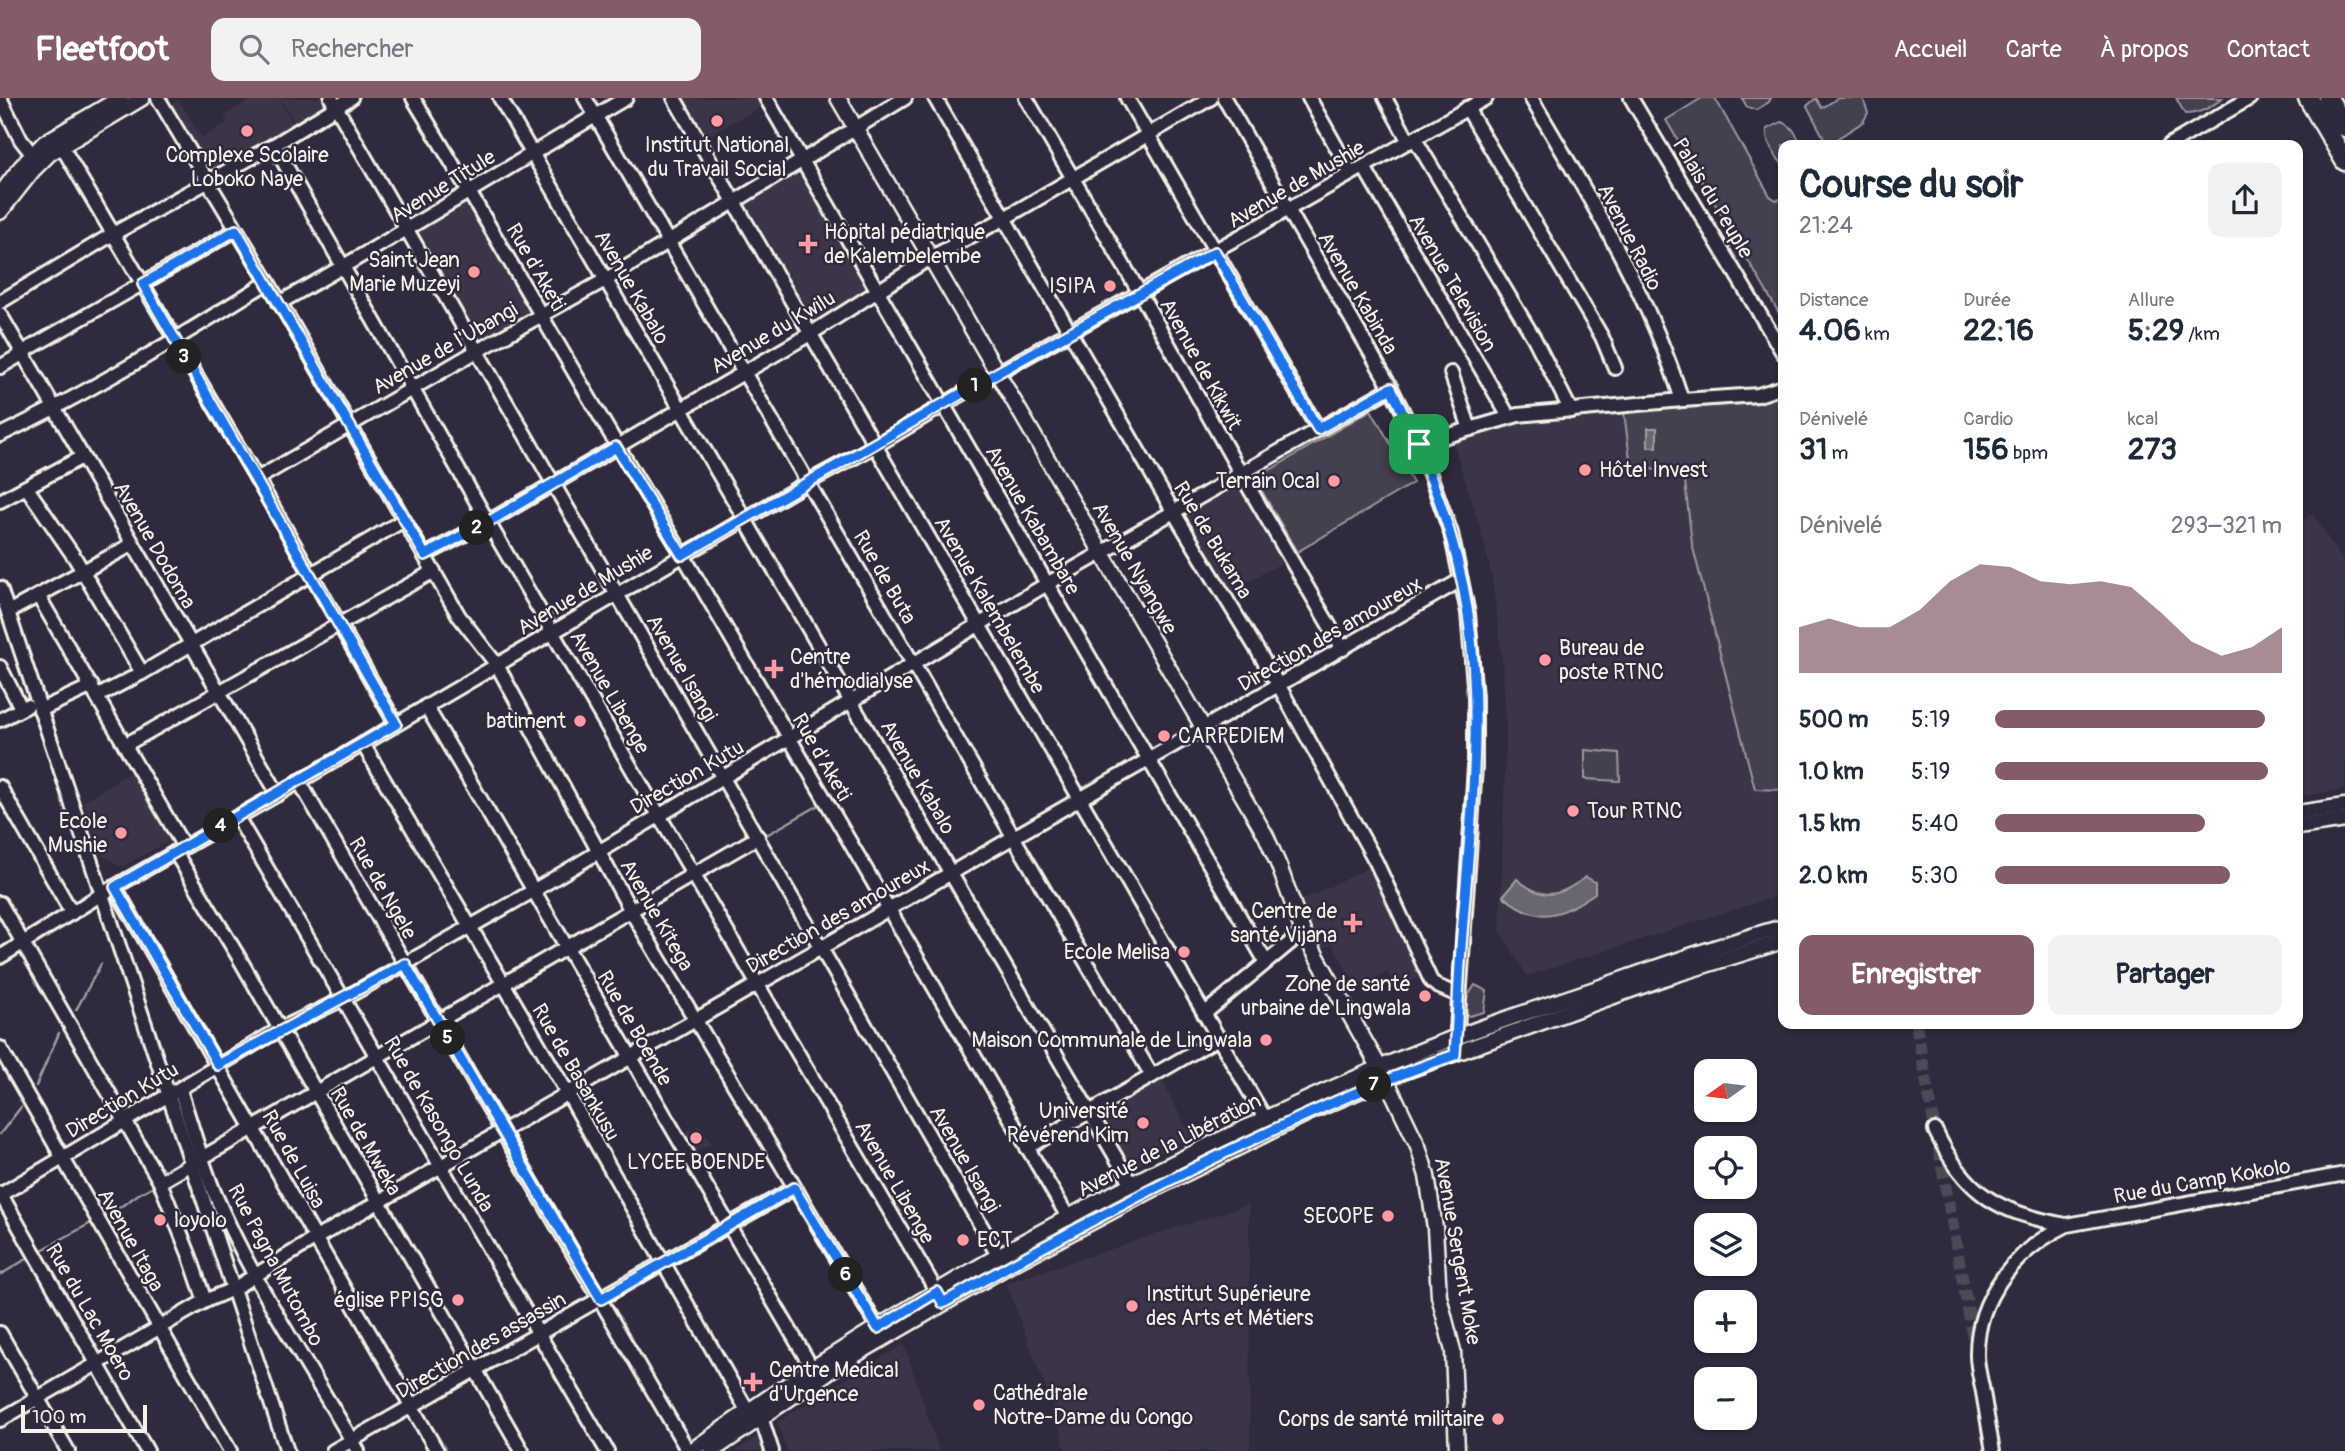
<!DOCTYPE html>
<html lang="fr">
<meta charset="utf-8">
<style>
:root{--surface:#fff;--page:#f2f2f3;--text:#1f2937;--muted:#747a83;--accent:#845c67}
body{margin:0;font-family:Pangolin,sans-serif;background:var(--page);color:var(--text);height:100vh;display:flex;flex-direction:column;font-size:26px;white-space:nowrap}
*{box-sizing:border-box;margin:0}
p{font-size:23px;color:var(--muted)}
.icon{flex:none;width:38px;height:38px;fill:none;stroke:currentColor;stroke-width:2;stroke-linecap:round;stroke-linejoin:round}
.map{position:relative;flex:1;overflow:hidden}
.details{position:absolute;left:1778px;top:42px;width:525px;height:889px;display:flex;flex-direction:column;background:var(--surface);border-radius:14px;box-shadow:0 2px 5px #0004}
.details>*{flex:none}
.needle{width:46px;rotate:256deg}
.tools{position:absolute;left:1694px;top:961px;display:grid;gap:14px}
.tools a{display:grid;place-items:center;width:63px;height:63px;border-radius:14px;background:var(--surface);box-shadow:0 2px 5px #0004;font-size:35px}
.scale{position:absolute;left:21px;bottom:18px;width:126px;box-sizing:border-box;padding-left:7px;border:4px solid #f4f1e8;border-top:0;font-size:19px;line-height:24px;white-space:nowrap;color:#f4f1e8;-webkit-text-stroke:5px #2f2a3d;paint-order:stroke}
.pin{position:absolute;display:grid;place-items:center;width:60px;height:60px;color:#fff;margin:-30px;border-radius:14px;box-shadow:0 4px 10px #0006}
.km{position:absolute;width:35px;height:35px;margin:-18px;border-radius:50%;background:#222;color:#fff;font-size:19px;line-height:35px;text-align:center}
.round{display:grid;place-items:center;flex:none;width:74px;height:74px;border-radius:14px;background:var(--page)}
.headline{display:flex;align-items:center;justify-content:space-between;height:119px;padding:0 21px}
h1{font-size:38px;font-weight:700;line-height:52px}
.metrics{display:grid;grid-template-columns:repeat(3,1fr);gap:10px;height:119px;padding:7px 21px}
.metrics div{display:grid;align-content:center}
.metrics b{font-size:30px;font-weight:700}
.metrics small{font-size:19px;font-weight:400}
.metrics p{font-size:19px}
.chart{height:196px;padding:14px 21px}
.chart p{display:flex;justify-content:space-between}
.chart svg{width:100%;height:126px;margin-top:7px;fill:var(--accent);opacity:.7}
.cta{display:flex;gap:14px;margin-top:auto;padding:14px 21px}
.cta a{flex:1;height:80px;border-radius:14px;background:var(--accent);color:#fff;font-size:28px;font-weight:700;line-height:80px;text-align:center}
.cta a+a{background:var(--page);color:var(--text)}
ul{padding:0 21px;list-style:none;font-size:23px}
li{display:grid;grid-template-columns:112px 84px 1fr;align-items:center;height:52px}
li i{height:18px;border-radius:9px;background:var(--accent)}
header{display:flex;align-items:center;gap:42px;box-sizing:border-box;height:98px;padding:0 35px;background:var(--accent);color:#fff}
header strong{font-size:33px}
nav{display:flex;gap:38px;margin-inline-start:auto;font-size:24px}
.search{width:490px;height:63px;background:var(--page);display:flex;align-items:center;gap:18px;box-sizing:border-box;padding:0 24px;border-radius:14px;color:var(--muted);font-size:26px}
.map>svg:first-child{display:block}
.built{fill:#3b3647;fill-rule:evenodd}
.green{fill:#454050;stroke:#9c989c;stroke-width:2}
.water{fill:#6a6670;stroke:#a19ea0;stroke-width:2}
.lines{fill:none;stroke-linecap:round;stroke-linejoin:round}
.stream{stroke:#a19ea0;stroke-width:2.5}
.minor-tunnel{stroke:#4d4857;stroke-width:12;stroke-dasharray:12 6;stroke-linecap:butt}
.minor-casing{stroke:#f4f1e8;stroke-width:18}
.major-casing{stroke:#f4f1e8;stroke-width:19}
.highway-casing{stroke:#f4f1e8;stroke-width:23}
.minor{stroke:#2f2a3d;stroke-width:12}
.major{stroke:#2f2a3d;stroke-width:14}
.highway{stroke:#2f2a3d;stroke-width:18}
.route-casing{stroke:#fff;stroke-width:14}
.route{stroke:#1a73e8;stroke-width:9}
.poi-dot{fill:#ff9aa2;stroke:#2f2a3d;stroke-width:2.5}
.labels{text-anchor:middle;stroke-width:5;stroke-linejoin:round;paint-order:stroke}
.poi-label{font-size:21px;fill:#f4f1e8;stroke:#2f2a3d;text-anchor:end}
.street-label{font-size:21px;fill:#f4f1e8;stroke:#2f2a3d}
</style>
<header>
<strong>Fleetfoot</strong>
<div class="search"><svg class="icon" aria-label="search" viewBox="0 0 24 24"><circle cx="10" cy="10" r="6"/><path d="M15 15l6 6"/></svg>Rechercher</div>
<nav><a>Accueil</a><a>Carte</a><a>À propos</a><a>Contact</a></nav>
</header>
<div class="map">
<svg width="2345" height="1353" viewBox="0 0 2345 1353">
<rect width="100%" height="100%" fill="#2f2a3d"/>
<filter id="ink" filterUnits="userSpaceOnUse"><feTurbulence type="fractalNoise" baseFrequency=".0143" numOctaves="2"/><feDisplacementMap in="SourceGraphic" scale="14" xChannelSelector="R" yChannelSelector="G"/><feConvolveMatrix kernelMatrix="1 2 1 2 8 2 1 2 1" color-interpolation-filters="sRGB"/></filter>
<g filter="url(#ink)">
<!-- built -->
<g class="built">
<polygon points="254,0 278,0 293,25 210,75 170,7 179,2 202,40 228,24 224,18"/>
<polygon points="279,0 324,0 327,5 295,25"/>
<polygon points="685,0 758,0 763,8 707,38"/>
<polygon points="800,70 871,189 816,224 745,103"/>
<polygon points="469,103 532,215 480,243 416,132"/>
<path d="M1623,308L1631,369L1783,361V796L1527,878L1500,833L1506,638L1503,570L1492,479L1481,433L1451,337L1509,319ZM1685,383L1749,663L1692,446Z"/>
<polygon points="1240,386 1285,463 1231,493 1185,418"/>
<polygon points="2313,416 2345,467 2345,691 2298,699 2298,425"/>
<polygon points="136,670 175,740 125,767 120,768 101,757 83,704"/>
<polygon points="1372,768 1424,877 1396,890 1387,874 1358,891 1332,846 1322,851 1296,805"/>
<polygon points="1158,975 1191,1038 1128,1073 1093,1013"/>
<polygon points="699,1026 712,1046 690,1055 682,1044 687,1034 692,1030 694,1033"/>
<polygon points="1249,1106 1250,1353 1066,1353 1054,1313 1006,1185"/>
<polygon points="904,1246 939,1353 787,1353 777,1324"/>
<polygon points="759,1337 764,1353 736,1353"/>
</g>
<!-- green -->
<g class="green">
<polygon points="1702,0 1715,0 1770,98 1776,102 1783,101 1783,222 1666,22"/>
<polygon points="1742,0 1771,0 1769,4 1756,12 1747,9"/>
<polygon points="1816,0 1822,10 1838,0 1863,0 1868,15 1863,24 1832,44 1825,42 1807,8"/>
<path d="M2176,0H2222C2211,10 2199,16 2185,16Z"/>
<path d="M1781,24C1792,26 1797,38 1802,47H1783V67C1775,58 1765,43 1767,31Z"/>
<polygon points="1779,297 1783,320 1783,692 1755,691 1692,446 1684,375 1631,369 1624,314 1757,305"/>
<polygon points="1371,312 1413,385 1297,454 1255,381"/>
<polygon points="1585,652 1619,655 1620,683 1585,681"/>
<polygon points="1475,887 1487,893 1484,914 1469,918 1463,910 1463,905"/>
</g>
<!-- water -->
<g class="water">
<rect x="1648" y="330" width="9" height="19"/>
<path d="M1586,779L1595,784V795C1561,818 1538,828 1503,798L1517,781C1544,804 1560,798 1586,779Z"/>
</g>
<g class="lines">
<!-- stream -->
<g class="stream">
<polyline points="763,739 821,706"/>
<polyline points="76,912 101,866"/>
<polyline points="36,988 59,935"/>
<polyline points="0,1036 21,1009"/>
<polyline points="137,1097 155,1087"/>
<polyline points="113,1114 136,1098"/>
<polyline points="40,1153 91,1125"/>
<polyline points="0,1177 28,1160"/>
</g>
<!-- minor-tunnel -->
<polyline class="minor-tunnel" points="1916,926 1975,1250"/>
<!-- minor casing -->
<g class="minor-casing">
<g id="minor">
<polyline points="0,0 21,42 32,56"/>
<polyline points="158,0 268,184 459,518 497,567 631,813 878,1230"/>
<polyline points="331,0 999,1159"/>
<path d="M413,0C505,151 590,306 683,457L1069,1121"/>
<polyline points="500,0 1132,1087"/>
<polyline points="585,0 1152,978"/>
<polyline points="674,0 1270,1029"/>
<polyline points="766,0 1266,864"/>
<polyline points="935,0 1173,413 1279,588 1376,764 1431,883 1437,888 1458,897"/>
<polyline points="1026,0 1141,197 1241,376 1343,551"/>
<polyline points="1127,0 1318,331"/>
<polyline points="1224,0 1391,290 1419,346 1451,435 1468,515 1475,599 1475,669 1456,946"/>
<polyline points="1309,0 1351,75"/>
<polyline points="1385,0 1409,44"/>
<path d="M1531,0C1588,97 1648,194 1682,302"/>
<polyline points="1631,0 1783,255"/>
<polyline points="1467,10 1602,239 1615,270"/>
<polyline points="1415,41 1534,240 1571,313"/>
<polyline points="58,42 257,381 396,626"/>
<polyline points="274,47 488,424 941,1201"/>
<polyline points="2169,47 2250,0"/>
<polyline points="1364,69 1509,319"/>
<polyline points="0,204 113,136 274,47 351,0"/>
<path d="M279,205C396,140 509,68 626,0"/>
<polyline points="0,216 278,696"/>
<polyline points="21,255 236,132"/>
<polyline points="0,269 22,256"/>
<polyline points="1451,275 1470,331"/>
<path d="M0,337C94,292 180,239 268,184"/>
<polyline points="1419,346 1518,317 1682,302 1758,297 1783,289"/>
<polyline points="257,381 477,253 607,181 905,0"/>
<polyline points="27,390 75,460 142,575"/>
<polyline points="0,403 82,359"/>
<polyline points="425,457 488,424 810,236 930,160 1003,121 1211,0"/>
<polyline points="0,490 287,1353"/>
<polyline points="39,499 184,749"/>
<polyline points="8,514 133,446"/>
<polyline points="0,569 21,610"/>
<polyline points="98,598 142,575 404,422"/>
<polyline points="426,608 812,1270"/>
<polyline points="40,612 92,588"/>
<polyline points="0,622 27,608"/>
<polyline points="363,646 568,996 752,1321"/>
<polyline points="125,647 434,473"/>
<polyline points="299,683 688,1353"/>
<polyline points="0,689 72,815"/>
<polyline points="237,719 607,1353"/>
<polyline points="175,754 238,858 522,1353"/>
<polyline points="115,789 437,1353"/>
<polyline points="0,805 160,1084 189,1156 205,1203"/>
<polyline points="0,859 102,796 278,696 808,384 875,348 997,275 1486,0"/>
<polyline points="1204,916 1303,834"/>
<polyline points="0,950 230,1353"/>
<path d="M180,992C191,1026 201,1061 214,1094C252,1184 309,1268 358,1353"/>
<path d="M1935,1032C1965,1096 1998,1115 2066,1127"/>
<polyline points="1027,1050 1218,940"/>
<polyline points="160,1084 758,739"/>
<polyline points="0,1095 147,1353"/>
<polyline points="0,1097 280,931 345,900 533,793 1047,486 1391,290"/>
<polyline points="0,1235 68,1353"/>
<polyline points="758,1310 772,1353"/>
<polyline points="0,1322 205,1203 233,1191 316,1140 1461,482"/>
<polyline points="333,1353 794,1090"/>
<path d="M1993,1353C1989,1332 1986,1310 1982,1289C1980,1279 1977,1268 1977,1257C1976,1199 2017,1151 2067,1127L2345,1076"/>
</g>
</g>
<!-- major casing -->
<g class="major-casing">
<g id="major">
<polyline points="838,0 1266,738 1279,768 1303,834 1386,981 1418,1048 1427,1078 1435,1130 1439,1198 1453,1253 1457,1353"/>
<polyline points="0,97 21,69 44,45 120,0"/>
<polyline points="0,114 33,72 50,55 142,0"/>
<polyline points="2298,715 2345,708"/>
<polyline points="2298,729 2345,722"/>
<path d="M691,1353C903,1202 1139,1072 1379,970C1448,940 1520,916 1592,892C1655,870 1718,847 1783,829"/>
<polyline points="712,1353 843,1264 1008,1168 1146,1095 1308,1015 1403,974 1664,880 1783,843"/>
</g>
</g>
<!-- highway casing -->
<g class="highway-casing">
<g id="highway">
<polyline points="2308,0 2345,63"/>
<polyline points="2328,0 2345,29"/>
</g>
</g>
<!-- minor -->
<use href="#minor" class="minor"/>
<!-- major -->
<use href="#major" class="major"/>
<!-- highway -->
<use href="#highway" class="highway"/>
</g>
</g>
<g class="lines" filter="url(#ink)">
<!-- route casing -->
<g class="route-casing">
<path id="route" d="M236,132L425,457L488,424L616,349L682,457L997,275L1215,154L1318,331L1391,290C1426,362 1456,435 1468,516C1483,618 1471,722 1463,824C1459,868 1458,913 1455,957C1386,980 1320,1010 1254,1041C1148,1091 1045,1147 943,1205L937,1194L878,1230L794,1090L601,1201L405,866L218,967L115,789L396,626L143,186Z"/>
</g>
<!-- route -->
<use href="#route" class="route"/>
</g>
<!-- markers -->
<g class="poi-dot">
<circle cx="717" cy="23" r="7"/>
<circle cx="247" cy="33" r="7"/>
<path d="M804.5 135.5h7v7h7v7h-7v7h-7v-7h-7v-7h7z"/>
<circle cx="474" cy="174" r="7"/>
<circle cx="1110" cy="188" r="7"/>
<circle cx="1585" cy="372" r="7"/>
<circle cx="1334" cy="383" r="7"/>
<circle cx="1545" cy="562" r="7"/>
<path d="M770.5 560.5h7v7h7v7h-7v7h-7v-7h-7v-7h7z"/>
<circle cx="580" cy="623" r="7"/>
<circle cx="1164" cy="638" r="7"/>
<circle cx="1573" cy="713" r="7"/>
<circle cx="121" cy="735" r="7"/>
<path d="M1349.5 814.5h7v7h7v7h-7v7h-7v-7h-7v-7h7z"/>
<circle cx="1184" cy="854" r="7"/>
<circle cx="1425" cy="898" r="7"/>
<circle cx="1266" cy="942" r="7"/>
<circle cx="1143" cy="1025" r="7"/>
<circle cx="696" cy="1040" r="7"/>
<circle cx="1388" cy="1118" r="7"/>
<circle cx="160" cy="1122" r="7"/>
<circle cx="963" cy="1142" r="7"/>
<circle cx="458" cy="1202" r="7"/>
<circle cx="1132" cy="1208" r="7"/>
<path d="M749.5 1273.5h7v7h7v7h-7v7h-7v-7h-7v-7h7z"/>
<circle cx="979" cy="1307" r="7"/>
<circle cx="1498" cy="1321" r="7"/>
</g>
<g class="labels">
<!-- poi labels -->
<g class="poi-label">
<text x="717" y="54" text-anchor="middle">Institut National<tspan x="717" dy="24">du Travail Social</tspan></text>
<text x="247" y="64" text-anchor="middle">Complexe Scolaire<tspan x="247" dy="24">Loboko Naye</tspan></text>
<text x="824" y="141" text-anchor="start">Hôpital pédiatrique<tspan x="824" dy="24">de Kalembelembe</tspan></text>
<text x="460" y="169">Saint Jean<tspan x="460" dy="24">Marie Muzeyi</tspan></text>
<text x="1096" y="195">ISIPA</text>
<text x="1599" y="379" text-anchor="start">Hôtel Invest</text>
<text x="1320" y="390">Terrain Ocal</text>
<text x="1559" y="557" text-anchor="start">Bureau de<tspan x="1559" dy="24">poste RTNC</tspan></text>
<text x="790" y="566" text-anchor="start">Centre<tspan x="790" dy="24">d'hémodialyse</tspan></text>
<text x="566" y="630">batiment</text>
<text x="1178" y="645" text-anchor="start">CARPEDIEM</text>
<text x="1587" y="720" text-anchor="start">Tour RTNC</text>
<text x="107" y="730">Ecole<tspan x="107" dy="24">Mushie</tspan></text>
<text x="1337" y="820">Centre de<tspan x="1337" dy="24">santé Vijana</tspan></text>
<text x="1170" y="861">Ecole Melisa</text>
<text x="1411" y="893">Zone de santé<tspan x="1411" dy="24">urbaine de Lingwala</tspan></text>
<text x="1252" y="949">Maison Communale de Lingwala</text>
<text x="1129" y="1020">Université<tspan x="1129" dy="24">Révérend Kim</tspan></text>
<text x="696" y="1071" text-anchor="middle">LYCEE BOENDE</text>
<text x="1374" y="1125">SECOPE</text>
<text x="174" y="1129" text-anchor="start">loyolo</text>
<text x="977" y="1149" text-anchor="start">ECT</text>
<text x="1146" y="1203" text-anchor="start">Institut Supérieure<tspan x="1146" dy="24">des Arts et Métiers</tspan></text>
<text x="444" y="1209">église PPISG</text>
<text x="769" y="1279" text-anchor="start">Centre Medical<tspan x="769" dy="24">d'Urgence</tspan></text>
<text x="993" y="1302" text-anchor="start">Cathédrale<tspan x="993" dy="24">Notre-Dame du Congo</tspan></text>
<text x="1484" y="1328">Corps de santé militaire</text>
</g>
<!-- street labels -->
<g class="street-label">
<text transform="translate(1296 86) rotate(-30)" y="7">Avenue de Mushie</text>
<text transform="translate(443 88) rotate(-32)" y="7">Avenue Titule</text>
<text transform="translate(1713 100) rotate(59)" y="7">Palais du Peuple</text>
<text transform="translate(1630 139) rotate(63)" y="7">Avenue Radio</text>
<text transform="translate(536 169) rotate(60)" y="7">Rue d'Aketi</text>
<text transform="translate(1453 185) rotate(60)" y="7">Avenue Television</text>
<text transform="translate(632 189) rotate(60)" y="7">Avenue Kabalo</text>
<text transform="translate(1358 195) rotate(60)" y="7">Avenue Kabinda</text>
<text transform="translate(773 234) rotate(-31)" y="7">Avenue du Kwilu</text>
<text transform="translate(445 250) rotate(-30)" y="7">Avenue de l'Ubangi</text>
<text transform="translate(1201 266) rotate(61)" y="7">Avenue de Kikwit</text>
<text transform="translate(1033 422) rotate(60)" y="7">Avenue Kabambare</text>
<text transform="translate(1213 442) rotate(59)" y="7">Rue de Bukama</text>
<text transform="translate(155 447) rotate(60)" y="7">Avenue Dodoma</text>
<text transform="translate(1135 470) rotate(60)" y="7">Avenue Nyangwe</text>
<text transform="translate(885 479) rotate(60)" y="7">Rue de Buta</text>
<text transform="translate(585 492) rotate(-31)" y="7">Avenue de Mushie</text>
<text transform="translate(990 507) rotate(60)" y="7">Avenue Kalembelembe</text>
<text transform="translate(1330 536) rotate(-30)" y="7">Direction des amoureux</text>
<text transform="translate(682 570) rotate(60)" y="7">Avenue Isangi</text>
<text transform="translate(610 594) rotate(60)" y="7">Avenue Libenge</text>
<text transform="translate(822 659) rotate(60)" y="7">Rue d'Aketi</text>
<text transform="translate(687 679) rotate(-30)" y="7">Direction Kutu</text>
<text transform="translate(918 679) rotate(60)" y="7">Avenue Kabalo</text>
<text transform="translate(383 790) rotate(60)" y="7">Rue de Ngele</text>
<text transform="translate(657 817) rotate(60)" y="7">Avenue Kitega</text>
<text transform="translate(838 818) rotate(-30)" y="7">Direction des amoureux</text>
<text transform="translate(635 930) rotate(60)" y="7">Rue de Boende</text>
<text transform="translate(576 974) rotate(60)" y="7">Rue de Basankusu</text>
<text transform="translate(122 1002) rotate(-31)" y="7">Direction Kutu</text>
<text transform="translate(439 1026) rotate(60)" y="7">Rue de Kasongo Lunda</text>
<text transform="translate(366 1043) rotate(60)" y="7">Rue de Mweka</text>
<text transform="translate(1169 1047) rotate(-27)" y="7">Avenue de la Libération</text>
<text transform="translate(294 1061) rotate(61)" y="7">Rue de Luisa</text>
<text transform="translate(965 1061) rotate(60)" y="7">Avenue Isangi</text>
<text transform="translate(2202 1083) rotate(-10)" y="7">Rue du Camp Kokolo</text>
<text transform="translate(895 1084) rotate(60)" y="7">Avenue Libenge</text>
<text transform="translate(131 1142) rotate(61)" y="7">Avenue Itaga</text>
<text transform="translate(1458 1153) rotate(80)" y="7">Avenue Sergent Moke</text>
<text transform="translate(276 1167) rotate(62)" y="7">Rue Pagna Mutombo</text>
<text transform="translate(90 1214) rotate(60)" y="7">Rue du Lac Moero</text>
<text transform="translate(481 1247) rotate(-30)" y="7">Direction des assassin</text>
</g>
</g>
</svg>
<div class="tools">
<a><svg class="needle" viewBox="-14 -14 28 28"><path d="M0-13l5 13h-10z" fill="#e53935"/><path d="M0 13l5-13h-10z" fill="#747a83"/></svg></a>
<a><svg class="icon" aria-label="locate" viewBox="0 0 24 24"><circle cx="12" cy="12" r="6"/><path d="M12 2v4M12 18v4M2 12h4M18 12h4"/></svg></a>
<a><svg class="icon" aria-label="layers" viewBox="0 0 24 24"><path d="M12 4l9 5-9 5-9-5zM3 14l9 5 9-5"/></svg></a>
<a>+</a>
<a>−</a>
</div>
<div class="scale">100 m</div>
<div class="pin" style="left:1419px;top:346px;background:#1e9e55"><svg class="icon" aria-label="arrive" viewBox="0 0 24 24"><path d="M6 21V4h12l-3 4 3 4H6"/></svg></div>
<b class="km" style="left:975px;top:288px">1</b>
<b class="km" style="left:477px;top:430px">2</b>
<b class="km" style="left:184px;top:259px">3</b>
<b class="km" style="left:221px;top:728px">4</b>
<b class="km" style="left:448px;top:940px">5</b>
<b class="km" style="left:846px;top:1177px">6</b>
<b class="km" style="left:1374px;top:987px">7</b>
<section class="details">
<div class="headline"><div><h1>Course du soir</h1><p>21:24</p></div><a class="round"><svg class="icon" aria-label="share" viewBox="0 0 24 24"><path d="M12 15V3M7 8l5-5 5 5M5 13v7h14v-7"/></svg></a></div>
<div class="metrics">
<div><p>Distance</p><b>4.06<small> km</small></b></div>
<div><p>Durée</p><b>22:16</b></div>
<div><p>Allure</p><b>5:29<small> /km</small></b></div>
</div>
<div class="metrics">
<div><p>Dénivelé</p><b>31<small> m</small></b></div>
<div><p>Cardio</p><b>156<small> bpm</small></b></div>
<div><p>kcal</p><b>273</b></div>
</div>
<div class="chart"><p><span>Dénivelé</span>293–321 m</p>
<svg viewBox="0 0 160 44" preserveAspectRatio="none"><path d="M0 44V28L10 25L20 28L30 28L40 22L50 12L60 6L70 7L80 12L90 13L100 12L110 14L120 23L130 33L140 38L150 35L160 28V44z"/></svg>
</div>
<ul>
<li><b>500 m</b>5:19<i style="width:94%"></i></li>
<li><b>1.0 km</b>5:19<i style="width:95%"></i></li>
<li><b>1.5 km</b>5:40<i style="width:73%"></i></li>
<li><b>2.0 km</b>5:30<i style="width:82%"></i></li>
</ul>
<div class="cta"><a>Enregistrer</a><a>Partager</a></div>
</section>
</div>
